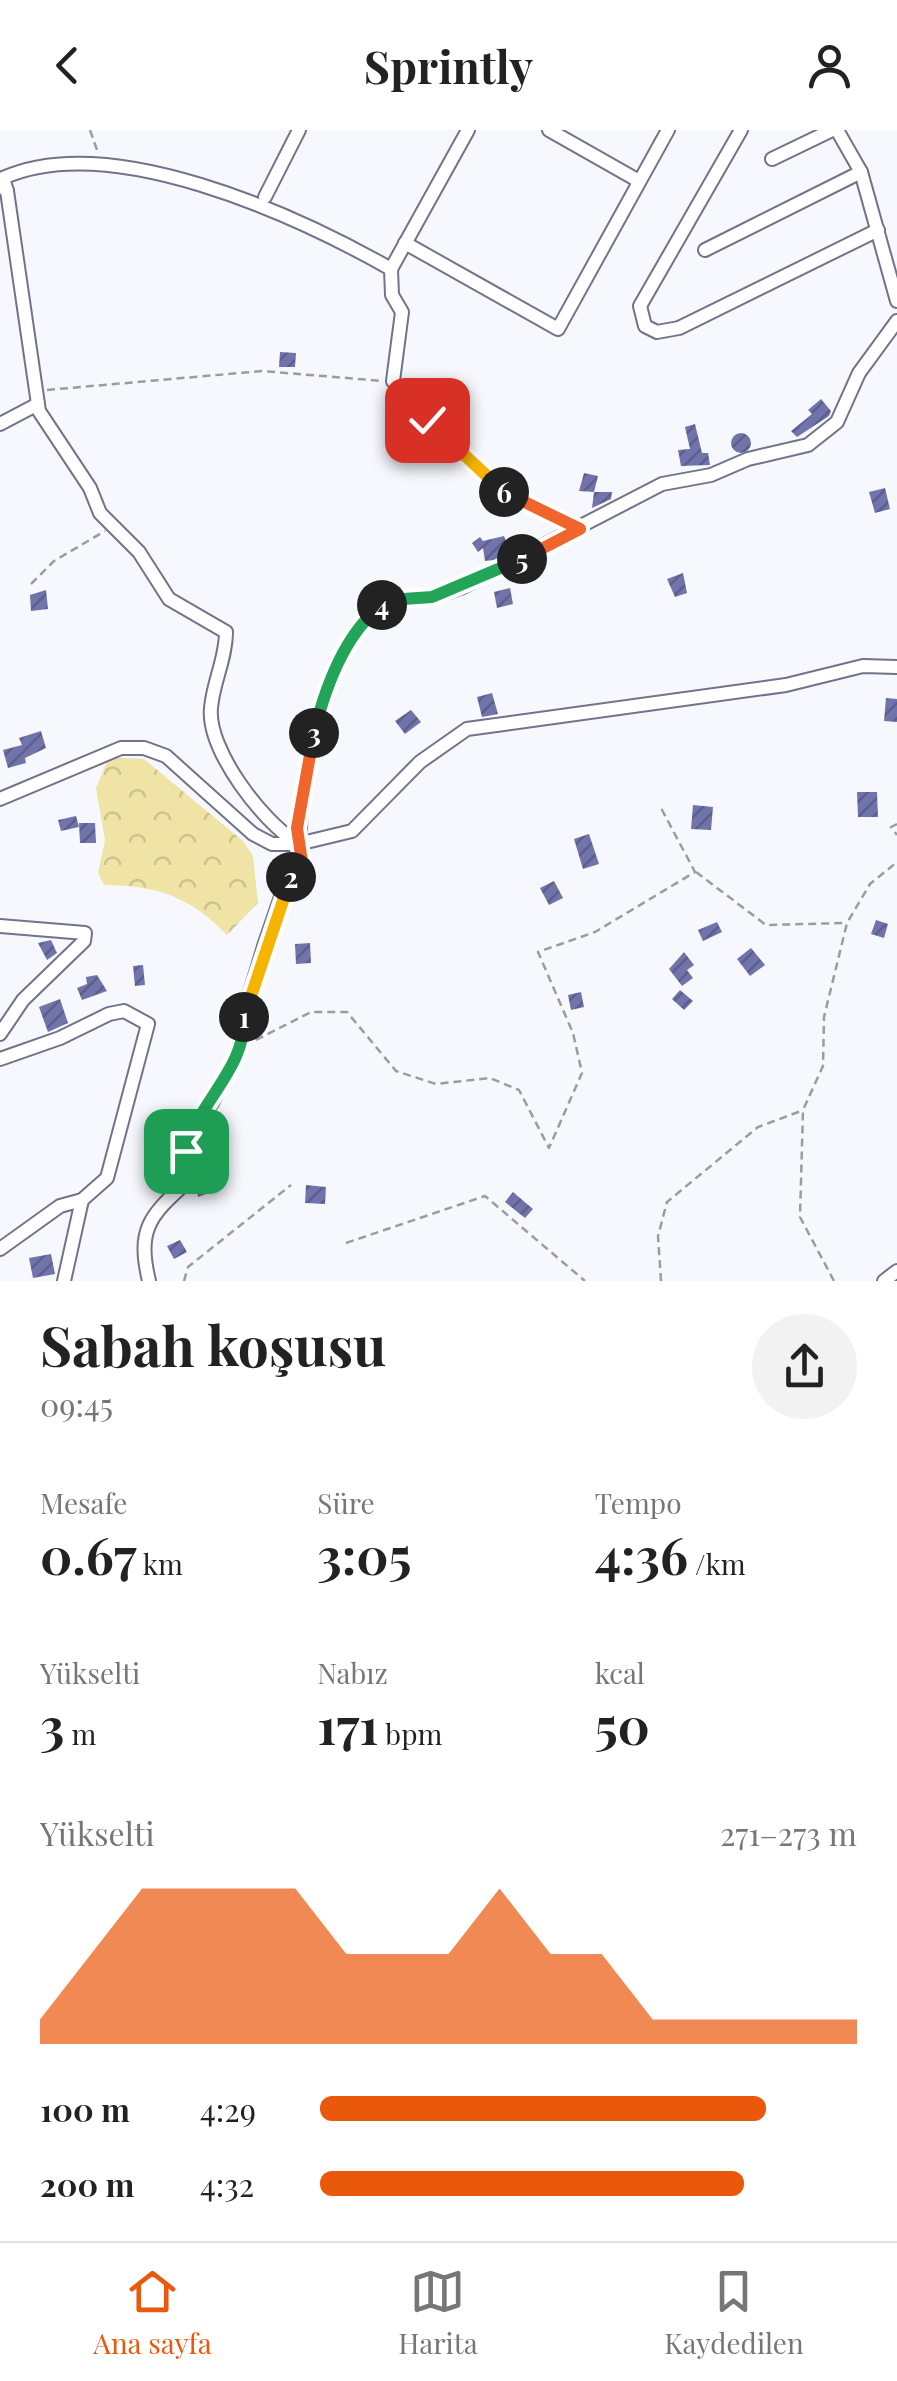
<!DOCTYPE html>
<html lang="tr">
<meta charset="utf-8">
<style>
:root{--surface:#fff;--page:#f2f2f2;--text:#222;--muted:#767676;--line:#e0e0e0;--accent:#ea580c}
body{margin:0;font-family:"Playfair Display",serif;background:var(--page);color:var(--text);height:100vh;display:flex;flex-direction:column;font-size:38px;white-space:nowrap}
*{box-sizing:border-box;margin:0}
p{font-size:32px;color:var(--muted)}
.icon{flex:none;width:55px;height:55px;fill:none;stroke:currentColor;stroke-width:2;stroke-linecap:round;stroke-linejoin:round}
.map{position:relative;height:1151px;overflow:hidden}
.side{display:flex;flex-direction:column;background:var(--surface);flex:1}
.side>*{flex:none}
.pin{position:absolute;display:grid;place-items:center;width:85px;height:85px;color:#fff;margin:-42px;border-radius:20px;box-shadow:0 5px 15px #0006}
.km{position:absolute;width:50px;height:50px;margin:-25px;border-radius:50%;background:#222;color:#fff;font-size:28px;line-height:50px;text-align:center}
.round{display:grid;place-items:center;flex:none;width:105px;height:105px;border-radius:52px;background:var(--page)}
.summary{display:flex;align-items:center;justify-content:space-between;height:170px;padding:0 40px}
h1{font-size:55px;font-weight:700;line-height:75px}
.figures{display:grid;grid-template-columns:repeat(3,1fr);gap:15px;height:170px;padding:10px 40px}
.figures div{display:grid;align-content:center}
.figures b{font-size:50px;font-weight:700}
.figures small{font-size:28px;font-weight:400}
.figures p{font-size:28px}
.chart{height:280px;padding:20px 40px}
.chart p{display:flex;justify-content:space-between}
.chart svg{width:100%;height:180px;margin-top:10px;fill:var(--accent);opacity:.7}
ul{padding:0 40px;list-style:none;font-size:32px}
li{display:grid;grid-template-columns:160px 120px 1fr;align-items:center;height:75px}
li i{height:25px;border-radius:12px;background:var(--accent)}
header{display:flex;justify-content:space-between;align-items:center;height:130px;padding:0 40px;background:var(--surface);font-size:45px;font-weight:700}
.dock{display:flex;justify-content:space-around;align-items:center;height:140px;border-top:2px solid var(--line);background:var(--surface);font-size:28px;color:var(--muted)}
.dock a{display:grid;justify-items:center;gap:5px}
.dock .current{color:var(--accent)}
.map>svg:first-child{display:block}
.forest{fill:url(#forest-crowns)}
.building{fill:url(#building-hatch)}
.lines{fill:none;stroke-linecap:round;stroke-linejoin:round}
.minor-casing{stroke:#717389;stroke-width:16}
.path{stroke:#9b9ca2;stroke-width:2.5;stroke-dasharray:8 5;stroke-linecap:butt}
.minor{stroke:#fff;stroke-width:12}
.split-1-casing{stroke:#fff;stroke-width:20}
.split-2-casing{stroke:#fff;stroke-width:20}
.split-3-casing{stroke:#fff;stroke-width:20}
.split-4-casing{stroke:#fff;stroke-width:20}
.split-5-casing{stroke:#fff;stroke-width:20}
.split-6-casing{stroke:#fff;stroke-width:20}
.split-7-casing{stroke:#fff;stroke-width:20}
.split-1{stroke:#22a559;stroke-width:12}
.split-2{stroke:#f5b400;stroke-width:12}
.split-3{stroke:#f0652b;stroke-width:12}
.split-4{stroke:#22a559;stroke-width:12}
.split-5{stroke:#22a559;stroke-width:12}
.split-6{stroke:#f0652b;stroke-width:12}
.split-7{stroke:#f5b400;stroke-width:12}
</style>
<header><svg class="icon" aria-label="back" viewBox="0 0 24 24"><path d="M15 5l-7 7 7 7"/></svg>Sprintly<svg class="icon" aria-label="person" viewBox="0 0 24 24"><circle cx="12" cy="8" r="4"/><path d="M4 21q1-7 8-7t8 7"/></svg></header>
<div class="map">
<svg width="897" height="1151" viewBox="0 0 897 1151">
<defs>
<pattern id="forest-crowns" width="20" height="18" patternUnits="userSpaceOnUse" patternTransform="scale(2.5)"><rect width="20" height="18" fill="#efe3a6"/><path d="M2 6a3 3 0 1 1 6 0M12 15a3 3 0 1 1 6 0" fill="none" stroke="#cdc38f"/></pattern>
<pattern id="building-hatch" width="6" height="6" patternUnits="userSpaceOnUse" patternTransform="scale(2.5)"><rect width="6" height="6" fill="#7173ab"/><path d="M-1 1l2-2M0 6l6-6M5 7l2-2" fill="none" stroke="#5c5e8c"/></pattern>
</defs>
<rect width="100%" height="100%" fill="#f7f8fd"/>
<!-- forest -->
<path class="forest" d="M109,627L144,629L243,711L253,726L258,773L227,805C191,767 156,755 104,755L98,743L105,710L96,658Z"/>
<!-- building -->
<g class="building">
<polygon points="280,222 296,223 295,237 279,237"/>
<polygon points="821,269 831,281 829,286 797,307 791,301 812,284 808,280"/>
<polygon points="695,294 702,323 708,323 710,335 681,336 678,320 690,319 685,297"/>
<circle cx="741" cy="313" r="10"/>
<polygon points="584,343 598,346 594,362 579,361"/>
<polygon points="885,358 890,379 875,383 869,362"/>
<polygon points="594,362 612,362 611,369 592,378"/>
<polygon points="504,406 510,421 494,430 485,431 483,418 478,422 472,413 480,407 483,411"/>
<polygon points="683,443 687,463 675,467 667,449"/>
<polygon points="510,458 513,474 497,478 494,462"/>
<polygon points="46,460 48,479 31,481 30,465"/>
<polygon points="492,563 498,584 482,587 477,567"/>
<polygon points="886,568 897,569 897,592 884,591"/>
<polygon points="411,580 421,592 405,604 395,591"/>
<polygon points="41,601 46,618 25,628 26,633 8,638 3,620 22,615 19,608"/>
<polygon points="857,662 877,662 878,687 858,687"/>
<polygon points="693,675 713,677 711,700 691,699"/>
<polygon points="76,686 79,697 61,701 58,690"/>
<polygon points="79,693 95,693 96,713 80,713"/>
<polygon points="589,704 599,734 583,739 574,709"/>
<polygon points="554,751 563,768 549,775 540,758"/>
<polygon points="876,790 888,794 884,808 871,804"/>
<polygon points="717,792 722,802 703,811 698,800"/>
<polygon points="51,810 57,823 47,830 38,813"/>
<polygon points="310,813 311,833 296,834 295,814"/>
<polygon points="751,818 765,835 750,846 737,829"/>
<polygon points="684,822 694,835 687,840 693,848 682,856 669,839"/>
<polygon points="143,835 145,855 135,856 133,836"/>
<polygon points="97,845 107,861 82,870 77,858 87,854 86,847"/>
<polygon points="680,860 693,871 684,880 672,869"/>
<polygon points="581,862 584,877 571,880 568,865"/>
<polygon points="60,869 68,893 48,902 39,877"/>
<polygon points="206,1049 211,1062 198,1067 196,1054"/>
<polygon points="306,1055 326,1057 325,1074 305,1073"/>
<polygon points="513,1062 533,1079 525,1088 505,1072"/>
<polygon points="180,1110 187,1122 174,1129 167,1116"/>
<polygon points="51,1124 55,1144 33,1148 29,1128"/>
</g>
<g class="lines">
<!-- minor casing -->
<g class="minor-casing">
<g id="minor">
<polyline points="549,0 639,51"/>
<polyline points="741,0 640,176 645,196 657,202 679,198 878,100"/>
<polyline points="837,0 861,42 897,171"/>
<polyline points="772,29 832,0"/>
<path d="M0,56L7,61L39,281L90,358L100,383L139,422L169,469L226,502C226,529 213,552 211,578C207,620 263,692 296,712"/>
<path d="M7,61L3,48C110,0 294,84 391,139L392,165L402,182L393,251"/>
<polyline points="265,67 299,0"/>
<polyline points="405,113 558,199 668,0"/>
<polyline points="705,120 861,42"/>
<polyline points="391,139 468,0"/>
<polyline points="0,294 38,274"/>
<polyline points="0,669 121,618 144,618 166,626 253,704 272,714 298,714 352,701 420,632 467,599 786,555 863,536 897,537"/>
<polyline points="0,796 85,803 84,811 23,870 0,904"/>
<polyline points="0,929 60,908 109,884 124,881 148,894 107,1048 82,1070 60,1076 0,1119"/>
<polyline points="64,1151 82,1070"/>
<path d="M149,1151C137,1100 149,1086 186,1053L190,1002L212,973L245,905L244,883L265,813L285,755L302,732C291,672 326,499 388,471C401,465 419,470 433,467C443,465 453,460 463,457L662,354L711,345L748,329L808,315L837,292L859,243L897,191"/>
<polyline points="884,1151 897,1141"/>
</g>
</g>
<!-- path -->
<g class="path">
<polyline points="90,0 97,20"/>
<polyline points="47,260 262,241 383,251"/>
<polyline points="395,264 406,282 445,303 500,360 565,392"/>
<polyline points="31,454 54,431 105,401"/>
<polyline points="897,694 891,697 897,705"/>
<polyline points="696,742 766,795 845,793"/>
<polyline points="256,910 311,882 347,882 396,941 436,954 490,948 519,960 549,1018 582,943 573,903 538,822 595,802 695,742 661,678"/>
<polyline points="346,1113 485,1066 585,1151"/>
<polyline points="184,1151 188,1137 291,1055"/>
<polyline points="661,1151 658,1106 667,1072 758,997 801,981"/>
<polyline points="834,1151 800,1087 803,980 823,936 824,887 847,793 870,754 897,732"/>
</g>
<!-- minor -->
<use href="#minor" class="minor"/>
</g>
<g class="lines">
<!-- split-1 casing -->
<g class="split-1-casing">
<path id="split-1" d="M186,1021C196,973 246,940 244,887"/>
</g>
<!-- split-2 casing -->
<g class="split-2-casing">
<polyline id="split-2" points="244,887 291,747"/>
</g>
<!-- split-3 casing -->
<g class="split-3-casing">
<polyline id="split-3" points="291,747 302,732 297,698 314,603"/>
</g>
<!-- split-4 casing -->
<g class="split-4-casing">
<path id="split-4" d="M314,603C325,558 344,504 382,475"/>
</g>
<!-- split-5 casing -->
<g class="split-5-casing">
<polyline id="split-5" points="382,475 389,470 432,467 522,429"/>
</g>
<!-- split-6 casing -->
<g class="split-6-casing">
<polyline id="split-6" points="504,362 580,399 522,429"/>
</g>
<!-- split-7 casing -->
<g class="split-7-casing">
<polyline id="split-7" points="427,290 504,362"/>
</g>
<!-- split-1 -->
<use href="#split-1" class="split-1"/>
<!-- split-2 -->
<use href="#split-2" class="split-2"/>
<!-- split-3 -->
<use href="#split-3" class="split-3"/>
<!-- split-4 -->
<use href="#split-4" class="split-4"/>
<!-- split-5 -->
<use href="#split-5" class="split-5"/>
<!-- split-6 -->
<use href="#split-6" class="split-6"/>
<!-- split-7 -->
<use href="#split-7" class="split-7"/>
</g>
</svg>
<div class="pin" style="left:186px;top:1021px;background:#1e9e55"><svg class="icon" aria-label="arrive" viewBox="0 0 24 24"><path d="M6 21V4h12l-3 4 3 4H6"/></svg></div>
<div class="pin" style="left:427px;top:290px;background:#d93025"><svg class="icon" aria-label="check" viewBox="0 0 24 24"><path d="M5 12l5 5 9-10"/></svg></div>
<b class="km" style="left:244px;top:887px">1</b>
<b class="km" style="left:291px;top:747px">2</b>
<b class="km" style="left:314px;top:603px">3</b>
<b class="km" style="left:382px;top:475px">4</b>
<b class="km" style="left:522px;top:429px">5</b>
<b class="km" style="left:504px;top:362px">6</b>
</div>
<section class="side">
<div class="summary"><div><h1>Sabah koşusu</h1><p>09:45</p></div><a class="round"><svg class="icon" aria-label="share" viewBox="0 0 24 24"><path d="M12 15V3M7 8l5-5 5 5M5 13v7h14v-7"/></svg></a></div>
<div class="figures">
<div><p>Mesafe</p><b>0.67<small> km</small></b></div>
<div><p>Süre</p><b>3:05</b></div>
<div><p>Tempo</p><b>4:36<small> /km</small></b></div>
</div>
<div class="figures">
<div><p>Yükselti</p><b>3<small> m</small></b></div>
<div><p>Nabız</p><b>171<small> bpm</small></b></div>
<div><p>kcal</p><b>50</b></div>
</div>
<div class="chart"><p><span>Yükselti</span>271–273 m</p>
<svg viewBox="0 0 160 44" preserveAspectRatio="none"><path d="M0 44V38L10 22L20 6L30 6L40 6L50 6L60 22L70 22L80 22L90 6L100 22L110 22L120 38L130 38L140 38L150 38L160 38V44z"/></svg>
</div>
<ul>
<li><b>100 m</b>4:29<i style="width:83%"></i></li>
<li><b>200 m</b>4:32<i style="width:79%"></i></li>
</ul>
</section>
<nav class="dock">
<a class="current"><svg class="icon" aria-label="home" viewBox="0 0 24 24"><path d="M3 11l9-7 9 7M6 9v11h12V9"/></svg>Ana sayfa</a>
<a><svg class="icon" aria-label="map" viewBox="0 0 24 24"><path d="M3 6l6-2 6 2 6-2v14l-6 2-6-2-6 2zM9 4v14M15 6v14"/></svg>Harita</a>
<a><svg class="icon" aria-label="saved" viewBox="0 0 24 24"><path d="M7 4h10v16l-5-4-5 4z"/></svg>Kaydedilen</a>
</nav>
